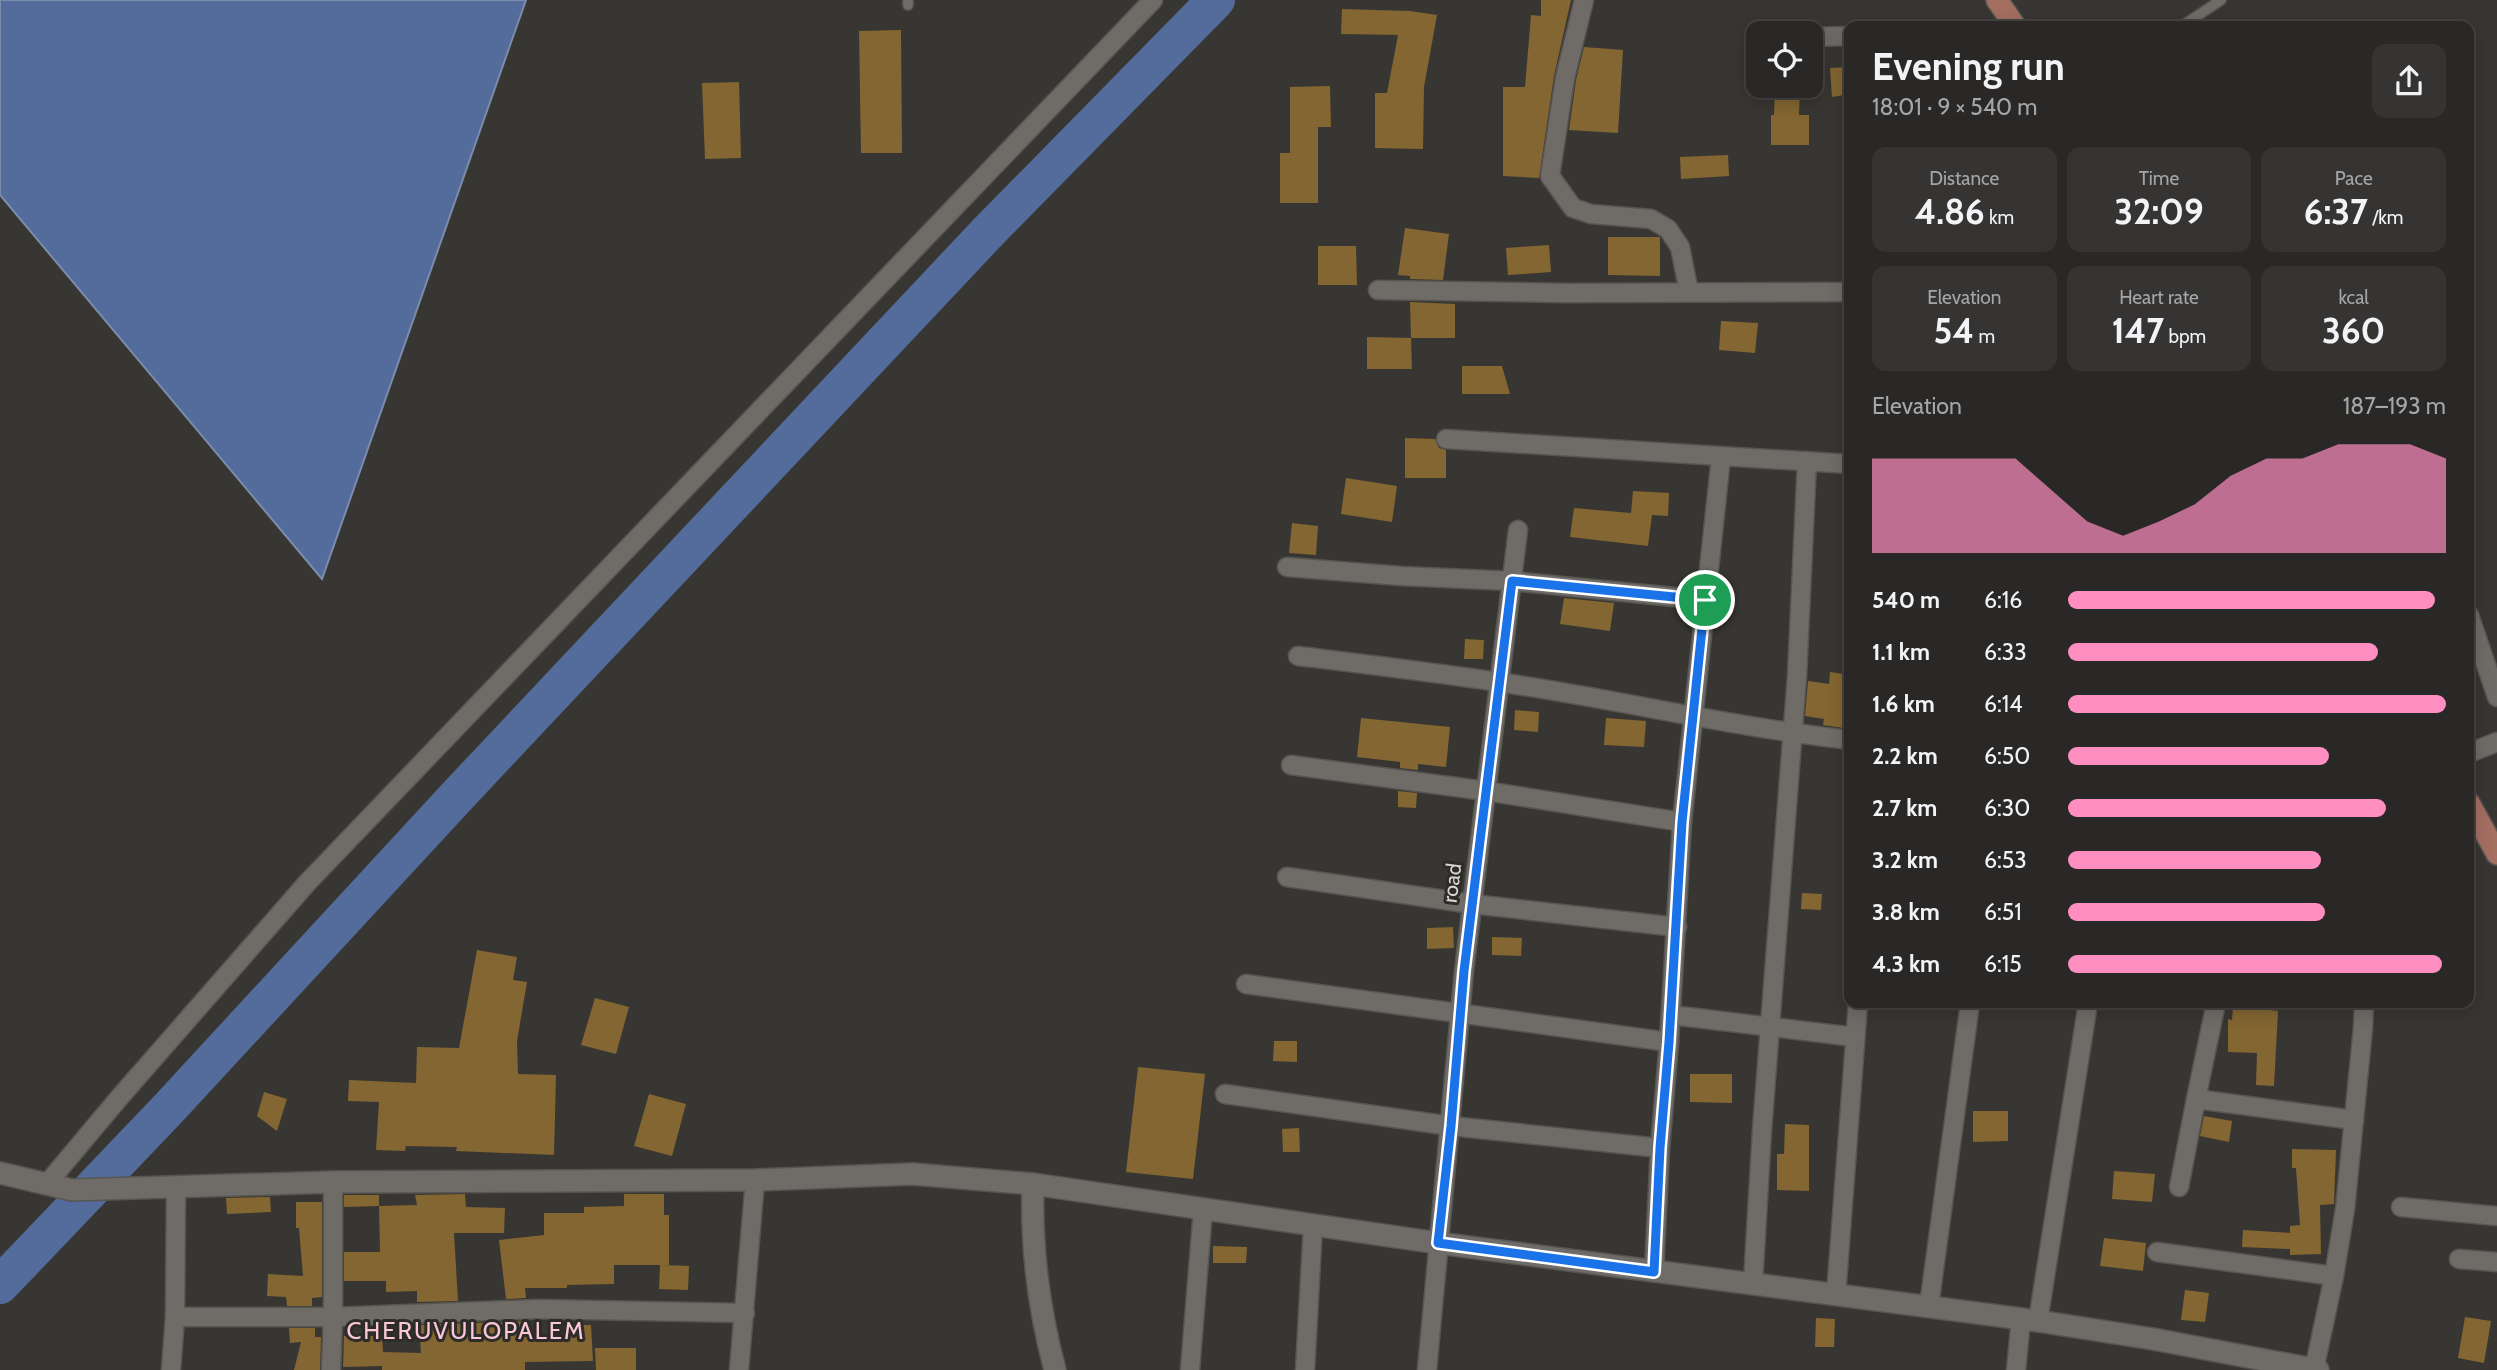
<!DOCTYPE html>
<meta charset="utf-8">
<style>
:root{--surface:#2a2826;--page:#363432;--text:#f1f3f6;--muted:#a5a6a7;--line:#464443;--accent:#fd8ebf}
body{margin:0;font-family:Cabin,sans-serif;background:var(--page);color:var(--text);height:100vh;display:flex;flex-direction:column;font-size:26px;white-space:nowrap}
*{box-sizing:border-box;margin:0}
p{font-size:23px;color:var(--muted)}
.icon{flex:none;width:38px;height:38px;fill:none;stroke:currentColor;stroke-width:2;stroke-linecap:round;stroke-linejoin:round}
.map{position:relative;flex:1;overflow:hidden}
.panel{position:absolute;left:1844px;top:21px;width:630px;height:987px;display:flex;flex-direction:column;background:var(--surface);border-radius:14px;box-shadow:0 4px 18px #0003,0 0 0 2px var(--line)}
.panel>*{flex:none}
.fabs{position:absolute;left:1746px;top:21px;display:grid;gap:14px}
.fabs a{display:grid;place-items:center;width:77px;height:77px;border-radius:14px;background:var(--surface);box-shadow:0 4px 18px #0003,0 0 0 2px var(--line);font-size:35px}
.pin{position:absolute;display:grid;place-items:center;width:60px;height:60px;color:#fff;margin:-30px;border:4px solid #fff;border-radius:50%;box-shadow:0 2px 7px #0007}
.round{display:grid;place-items:center;flex:none;width:74px;height:74px;border-radius:14px;background:var(--page)}
.summary{display:flex;align-items:center;justify-content:space-between;height:119px;padding:0 28px}
h1{font-size:38px;font-weight:800;line-height:52px}
.metrics{display:grid;grid-template-columns:repeat(3,1fr);gap:10px;height:119px;padding:7px 28px}
.metrics div{display:grid;align-content:center;border-radius:14px;background:var(--page);text-align:center}
.metrics b{font-size:35px;font-weight:800}
.metrics small{font-size:19px;font-weight:400}
.metrics p{font-size:19px}
.chart{height:196px;padding:14px 28px}
.chart p{display:flex;justify-content:space-between}
.chart svg{width:100%;height:126px;margin-top:7px;fill:var(--accent);opacity:.7}
ul{padding:0 28px;list-style:none;font-size:23px}
li{display:grid;grid-template-columns:112px 84px 1fr;align-items:center;height:52px}
li i{height:18px;border-radius:9px;background:var(--accent)}
.map>svg:first-child{display:block}
.water{fill:#536c9b;stroke:#7b8cac;stroke-width:2}
.lines{fill:none;stroke-linecap:round;stroke-linejoin:round}
.river{stroke:#536c9b;stroke-width:38}
.building{fill:#836631}
.lane-casing{stroke:#575552;stroke-width:12}
.street-casing{stroke:#575552;stroke-width:21}
.secondary-casing{stroke:#575552;stroke-width:24}
.primary-casing{stroke:#575552;stroke-width:24}
.lane{stroke:#6f6c68;stroke-width:9}
.street{stroke:#6f6c68;stroke-width:18}
.secondary{stroke:#6f6c68;stroke-width:21}
.primary{stroke:#a46e61;stroke-width:21}
.route-casing{stroke:#fff;stroke-width:14}
.route{stroke:#1a73e8;stroke-width:9}
.labels{text-anchor:middle;stroke-width:6;stroke-linejoin:round;paint-order:stroke}
.street-label{font-size:21px;fill:#d9d7d5;stroke:#2e2c28}
.quarter-label{font-size:24px;letter-spacing:2px;fill:#f9c8db;stroke:#2e2c28}
</style>
<div class="map">
<svg width="2497" height="1370" viewBox="0 0 2497 1370">
<rect width="100%" height="100%" fill="#383632"/>
<!-- water -->
<polygon class="water" points="0,0 526,0 322,579 0,195"/>
<g class="lines">
<!-- river -->
<polyline class="river" points="0,1285 169,1108 460,793 986,234 1216,0"/>
</g>
<!-- building -->
<g class="building">
<polygon points="1541,0 1571,0 1554,76 1539,178 1503,176 1503,87 1525,87 1531,15 1541,16"/>
<polygon points="1342,9 1410,11 1437,15 1424,87 1423,149 1375,148 1375,93 1387,93 1398,35 1341,34"/>
<polygon points="901,30 902,153 861,153 859,31"/>
<polygon points="1584,47 1623,50 1618,133 1569,130 1576,80"/>
<polygon points="1850,67 1850,94 1832,97 1830,68"/>
<polygon points="739,82 741,158 705,159 702,83"/>
<polygon points="1330,86 1331,127 1318,127 1318,203 1280,203 1280,153 1290,153 1290,87"/>
<polygon points="1775,86 1800,86 1799,115 1809,115 1809,145 1771,145 1771,115 1774,115"/>
<polygon points="1728,155 1729,176 1681,179 1680,157"/>
<polygon points="1405,228 1449,234 1443,280 1410,279 1410,276 1398,275"/>
<polygon points="1608,237 1660,237 1660,276 1608,275"/>
<polygon points="1549,245 1551,272 1508,275 1506,248"/>
<polygon points="1318,246 1356,246 1357,285 1318,285"/>
<polygon points="1410,302 1455,304 1455,338 1411,338"/>
<polygon points="1721,321 1758,323 1755,353 1719,350"/>
<polygon points="1367,337 1411,338 1412,369 1367,369"/>
<polygon points="1462,366 1502,366 1510,394 1462,394"/>
<polygon points="1405,438 1435,439 1439,448 1446,450 1446,478 1405,478"/>
<polygon points="1346,478 1397,486 1392,522 1341,514"/>
<polygon points="1633,491 1669,493 1668,516 1652,515 1648,546 1570,537 1574,508 1631,513"/>
<polygon points="1292,523 1318,526 1316,555 1289,553"/>
<polygon points="1564,598 1614,603 1610,631 1560,624"/>
<polygon points="1465,639 1484,640 1483,659 1464,659"/>
<polygon points="1830,672 1850,675 1850,729 1823,725 1824,719 1805,716 1808,681 1829,684"/>
<polygon points="1515,710 1539,712 1538,732 1514,730"/>
<polygon points="1361,718 1450,727 1446,767 1418,764 1418,770 1400,768 1400,762 1357,757"/>
<polygon points="1606,718 1646,721 1644,747 1604,745"/>
<polygon points="1398,791 1417,793 1416,808 1398,807"/>
<polygon points="1802,893 1822,894 1821,910 1801,909"/>
<polygon points="1453,927 1454,948 1427,949 1427,928"/>
<polygon points="1492,937 1522,938 1521,956 1492,955"/>
<polygon points="477,950 517,957 513,980 527,982 517,1041 518,1074 556,1075 554,1155 456,1151 457,1147 406,1146 405,1151 376,1150 379,1102 348,1101 349,1080 416,1083 417,1047 459,1048"/>
<polygon points="595,998 629,1007 616,1054 581,1045"/>
<polygon points="2233,1006 2278,1011 2274,1086 2256,1085 2257,1053 2228,1052 2228,1019 2232,1020"/>
<polygon points="1274,1041 1297,1041 1297,1062 1273,1061"/>
<polygon points="1138,1067 1205,1074 1193,1179 1126,1172"/>
<polygon points="1690,1074 1732,1074 1732,1103 1690,1102"/>
<polygon points="264,1092 287,1099 277,1131 257,1116"/>
<polygon points="649,1094 686,1104 672,1156 634,1146"/>
<polygon points="1973,1111 2008,1111 2008,1141 1973,1142"/>
<polygon points="2204,1116 2232,1121 2229,1142 2200,1136"/>
<polygon points="1785,1124 1809,1125 1809,1191 1777,1190 1777,1154 1784,1154"/>
<polygon points="1299,1128 1300,1152 1283,1152 1282,1129"/>
<polygon points="2292,1149 2336,1150 2334,1204 2320,1205 2321,1254 2290,1255 2290,1249 2242,1247 2243,1230 2290,1233 2290,1226 2300,1225 2296,1168 2292,1168"/>
<polygon points="2114,1171 2155,1174 2152,1202 2112,1199"/>
<polygon points="465,1194 466,1207 505,1208 504,1233 454,1233 458,1301 417,1302 417,1291 386,1292 386,1281 344,1281 344,1252 380,1252 379,1206 417,1205 415,1195"/>
<polygon points="624,1194 664,1194 664,1215 669,1215 669,1265 614,1265 614,1284 567,1285 567,1288 525,1288 526,1298 506,1299 499,1240 544,1235 544,1213 584,1213 584,1207 624,1206"/>
<polygon points="344,1195 379,1195 379,1206 344,1207"/>
<polygon points="270,1197 271,1212 227,1214 226,1198"/>
<polygon points="296,1202 322,1202 322,1297 312,1298 312,1306 287,1306 286,1297 267,1296 268,1274 303,1276 299,1228 296,1228"/>
<polygon points="2104,1238 2146,1243 2143,1271 2100,1266"/>
<polygon points="1213,1246 1247,1247 1246,1263 1213,1263"/>
<polygon points="660,1265 689,1266 688,1290 659,1289"/>
<polygon points="2185,1290 2209,1293 2205,1322 2181,1320"/>
<polygon points="2465,1317 2491,1321 2484,1363 2458,1358"/>
<polygon points="1816,1318 1835,1319 1834,1347 1815,1347"/>
<polygon points="528,1321 529,1334 571,1334 571,1325 591,1325 593,1361 525,1362 525,1370 382,1370 382,1366 343,1367 344,1336 382,1336 383,1352 421,1353 419,1325"/>
<polygon points="289,1328 315,1328 315,1337 321,1337 320,1370 294,1370 301,1342 290,1343"/>
<polygon points="595,1348 636,1348 636,1370 596,1370"/>
</g>
<g class="lines">
<!-- lane casing -->
<g class="lane-casing">
<g id="lane">
<polyline points="908,5 908,0"/>
<polyline points="2182,26 2221,0"/>
</g>
</g>
<!-- street casing -->
<g class="street-casing">
<g id="street">
<polyline points="1584,0 1565,78 1550,176 1573,208 1591,214 1651,219 1668,229 1680,247 1689,292"/>
<polyline points="1811,37 1850,36"/>
<polyline points="1378,290 1566,293 1850,292"/>
<polyline points="1446,439 1850,464"/>
<polyline points="1287,567 1401,576 1512,581 1705,600"/>
<polyline points="2469,615 2497,697"/>
<path d="M1298,656C1364,664 1432,672 1498,682C1616,699 1731,727 1850,740"/>
<polyline points="2469,753 2497,742"/>
<polyline points="1291,765 1486,791 1682,822"/>
<polyline points="1287,877 1472,904 1677,927"/>
<polyline points="1246,984 1669,1042"/>
<polyline points="2216,1003 2196,1099 2354,1120"/>
<polyline points="1671,1015 1855,1037"/>
<polyline points="1225,1094 1451,1126 1660,1148"/>
<polyline points="46,1185 119,1098 307,883 1153,0"/>
<polyline points="2179,1187 2196,1099"/>
<polyline points="2401,1207 2497,1216"/>
<polyline points="2157,1252 2334,1276"/>
<polyline points="2459,1259 2497,1262"/>
<polyline points="1654,1272 1660,1148 1669,1042 1682,822 1721,457"/>
<polyline points="1753,1284 1762,1130 1797,676 1807,461"/>
<polyline points="1836,1295 1858,1003"/>
<polyline points="1929,1306 1970,1003"/>
<polyline points="175,1317 333,1317 538,1309 745,1313"/>
<polyline points="2038,1321 2088,1003"/>
<polyline points="171,1370 175,1317 176,1188"/>
<polyline points="331,1370 333,1317 333,1182"/>
<polyline points="739,1370 755,1180"/>
<polyline points="1190,1370 1203,1209"/>
<polyline points="1305,1370 1313,1225"/>
<polyline points="1427,1370 1464,971 1518,530"/>
<polyline points="2016,1370 2021,1319"/>
<polyline points="2314,1370 2334,1276 2345,1209 2363,1028 2364,1003"/>
</g>
</g>
<!-- secondary casing -->
<g class="secondary-casing">
<g id="secondary">
<polyline points="0,1173 72,1190 333,1182 755,1180 913,1174 1033,1184 1438,1243 2038,1321 2153,1339 2318,1370"/>
<path d="M1033,1184C1031,1246 1039,1310 1055,1370"/>
</g>
</g>
<!-- primary casing -->
<g class="primary-casing">
<g id="primary">
<polyline points="1997,0 2015,26"/>
<polyline points="2469,803 2497,854"/>
</g>
</g>
<!-- lane -->
<use href="#lane" class="lane"/>
<!-- street -->
<use href="#street" class="street"/>
<!-- secondary -->
<use href="#secondary" class="secondary"/>
<!-- primary -->
<use href="#primary" class="primary"/>
</g>
<g class="lines">
<!-- route casing -->
<g class="route-casing">
<polygon id="route" points="1512,581 1705,600 1682,822 1669,1042 1660,1148 1654,1272 1438,1243 1451,1126 1464,971"/>
</g>
<!-- route -->
<use href="#route" class="route"/>
</g>
<g class="labels">
<!-- street labels -->
<g class="street-label">
<text transform="translate(1452 883) rotate(-83)" y="7">road</text>
</g>
<!-- quarter labels -->
<g class="quarter-label">
<text x="466" y="1339">CHERUVULOPALEM</text>
</g>
</g>
</svg>
<div class="fabs">
<a><svg class="icon" aria-label="locate" viewBox="0 0 24 24"><circle cx="12" cy="12" r="6"/><path d="M12 2v4M12 18v4M2 12h4M18 12h4"/></svg></a>
</div>
<div class="pin" style="left:1705px;top:600px;background:#1e9e55"><svg class="icon" aria-label="arrive" viewBox="0 0 24 24"><path d="M6 21V4h12l-3 4 3 4H6"/></svg></div>
<section class="panel">
<div class="summary"><div><h1>Evening run</h1><p>18:01 · 9 × 540 m</p></div><a class="round"><svg class="icon" aria-label="share" viewBox="0 0 24 24"><path d="M12 15V3M7 8l5-5 5 5M5 13v7h14v-7"/></svg></a></div>
<div class="metrics">
<div><p>Distance</p><b>4.86<small> km</small></b></div>
<div><p>Time</p><b>32:09</b></div>
<div><p>Pace</p><b>6:37<small> /km</small></b></div>
</div>
<div class="metrics">
<div><p>Elevation</p><b>54<small> m</small></b></div>
<div><p>Heart rate</p><b>147<small> bpm</small></b></div>
<div><p>kcal</p><b>360</b></div>
</div>
<div class="chart"><p><span>Elevation</span>187–193 m</p>
<svg viewBox="0 0 160 44" preserveAspectRatio="none"><path d="M0 44V11L10 11L20 11L30 11L40 11L50 22L60 33L70 38L80 33L90 27L100 17L110 11L120 11L130 6L140 6L150 6L160 11V44z"/></svg>
</div>
<ul>
<li><b>540 m</b>6:16<i style="width:97%"></i></li>
<li><b>1.1 km</b>6:33<i style="width:82%"></i></li>
<li><b>1.6 km</b>6:14<i style="width:100%"></i></li>
<li><b>2.2 km</b>6:50<i style="width:69%"></i></li>
<li><b>2.7 km</b>6:30<i style="width:84%"></i></li>
<li><b>3.2 km</b>6:53<i style="width:67%"></i></li>
<li><b>3.8 km</b>6:51<i style="width:68%"></i></li>
<li><b>4.3 km</b>6:15<i style="width:99%"></i></li>
</ul>
</section>
</div>
